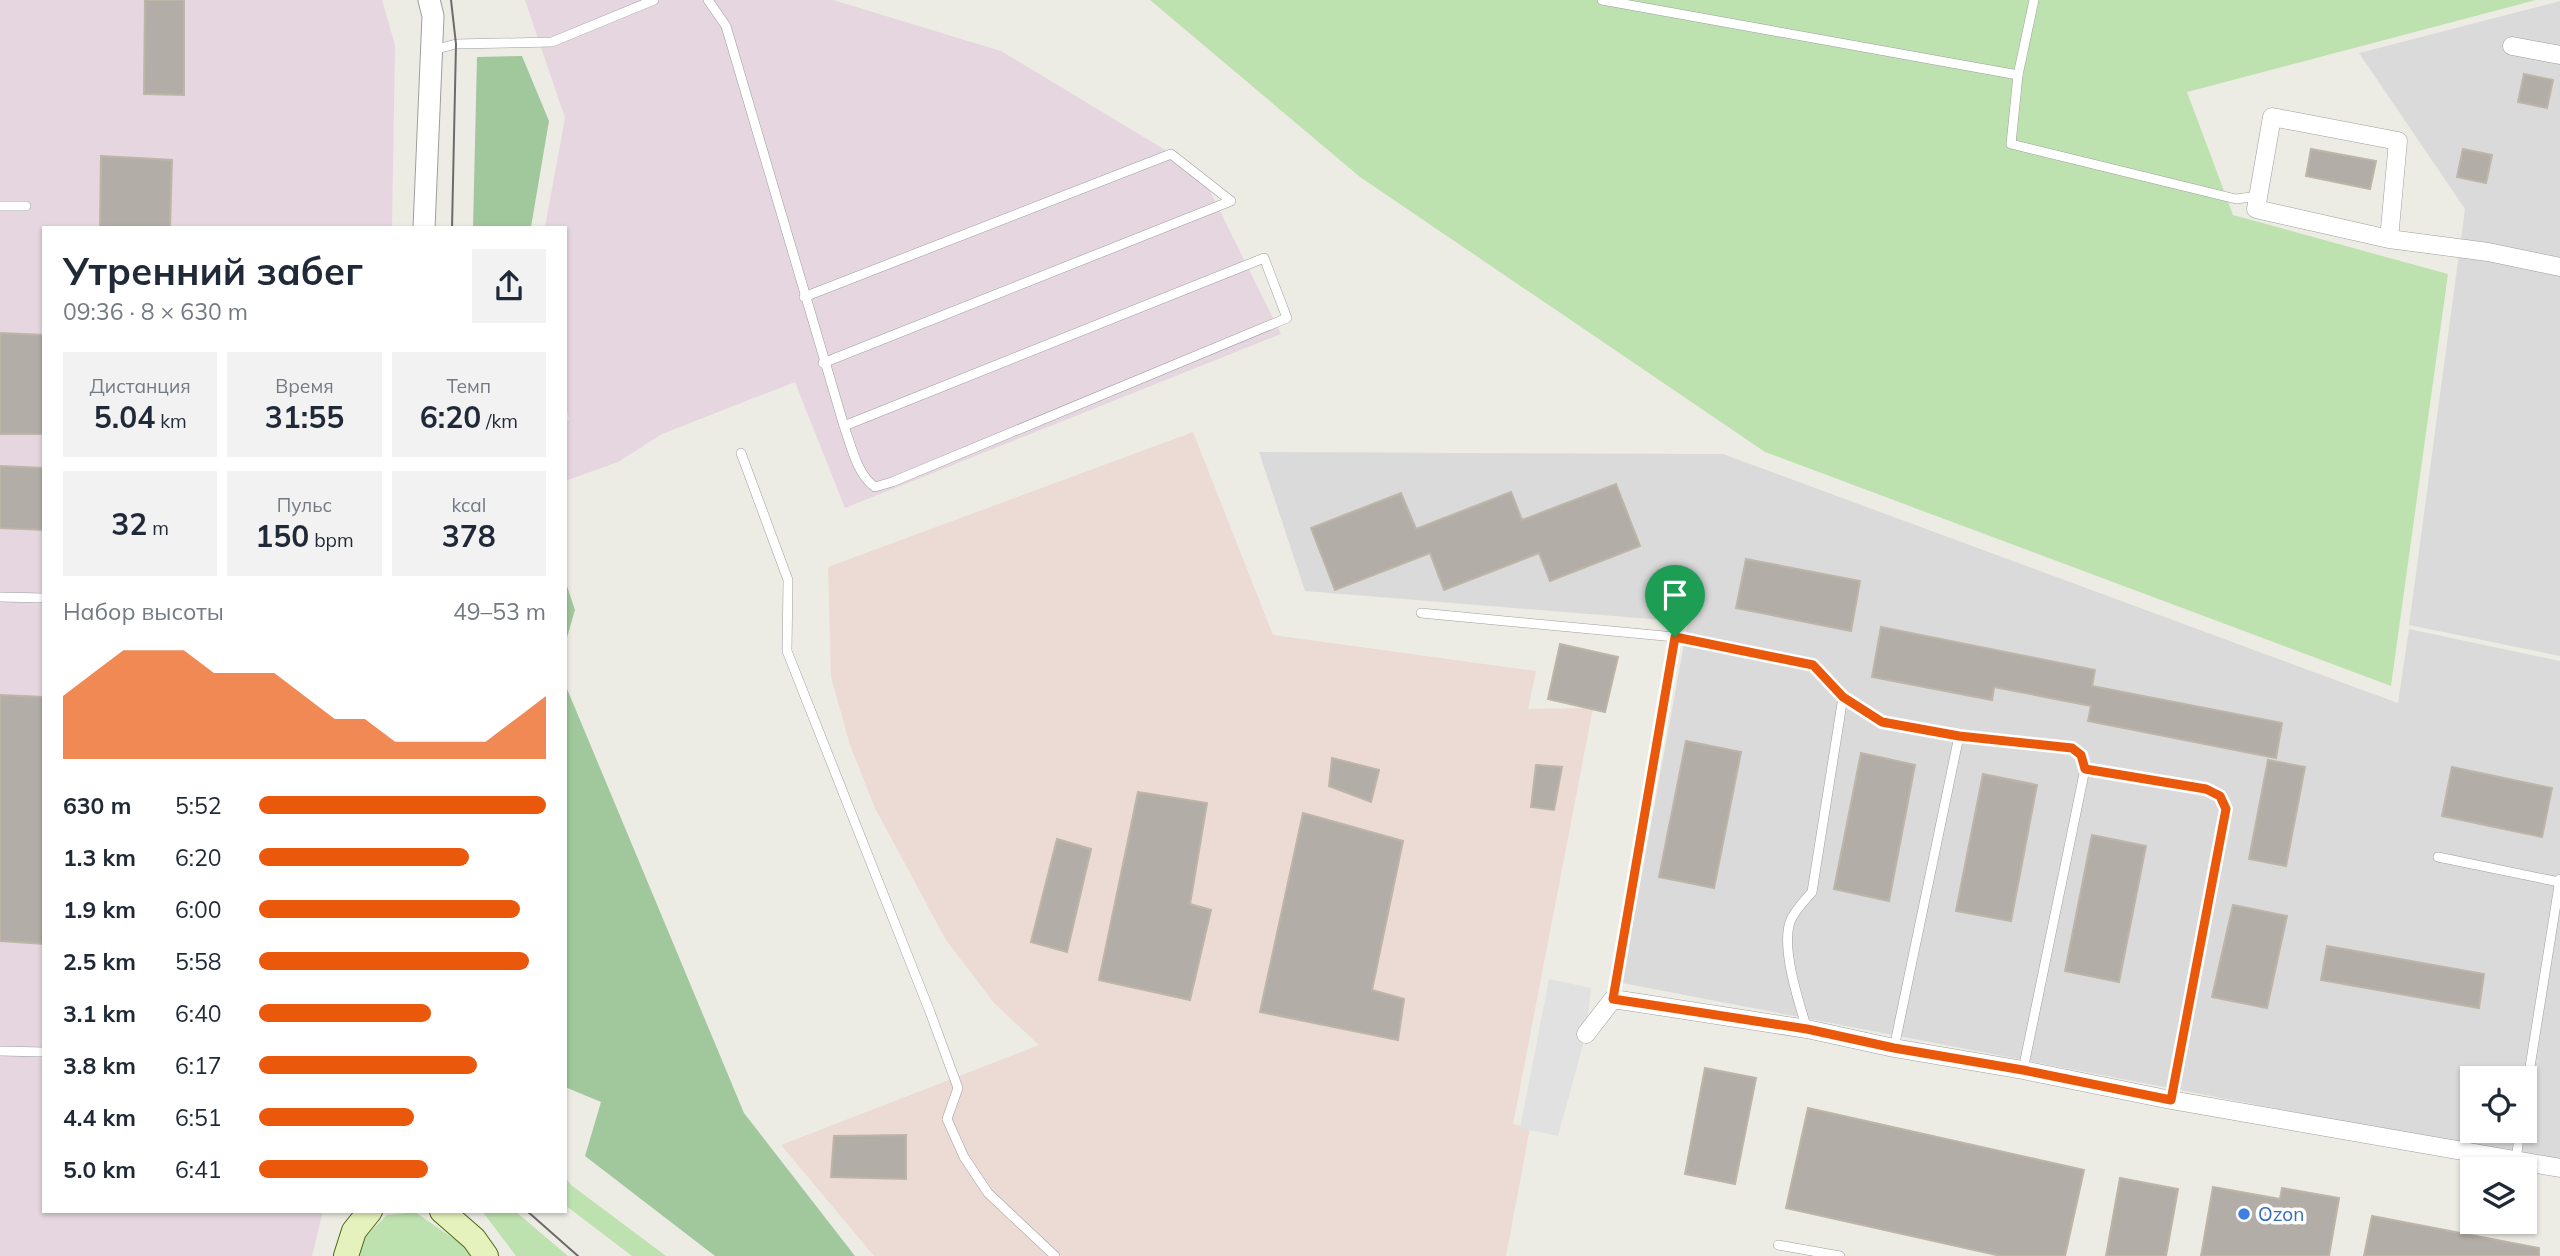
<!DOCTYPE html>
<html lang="ru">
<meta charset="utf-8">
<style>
:root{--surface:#fff;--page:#f2f2f3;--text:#1f2937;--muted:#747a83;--accent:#ea580c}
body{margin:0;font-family:Mulish,sans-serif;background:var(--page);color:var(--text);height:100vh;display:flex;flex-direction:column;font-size:26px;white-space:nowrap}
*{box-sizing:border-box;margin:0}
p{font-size:23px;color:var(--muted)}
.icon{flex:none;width:38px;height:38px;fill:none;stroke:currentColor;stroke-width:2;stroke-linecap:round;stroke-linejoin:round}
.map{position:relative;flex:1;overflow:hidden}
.panel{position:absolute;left:42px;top:226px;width:525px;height:987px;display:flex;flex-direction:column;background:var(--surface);border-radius:0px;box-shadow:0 2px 5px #0004}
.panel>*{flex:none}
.controls{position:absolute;left:2460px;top:1066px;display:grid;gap:14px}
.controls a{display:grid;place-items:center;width:77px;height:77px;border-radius:0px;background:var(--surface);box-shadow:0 2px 5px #0004;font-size:35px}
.pin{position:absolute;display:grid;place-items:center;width:60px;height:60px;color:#fff;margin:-72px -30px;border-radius:50% 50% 50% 0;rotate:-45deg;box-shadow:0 0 7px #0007}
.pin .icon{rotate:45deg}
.round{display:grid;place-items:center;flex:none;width:74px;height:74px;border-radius:0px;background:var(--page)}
.head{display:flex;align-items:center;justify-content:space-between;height:119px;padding:0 21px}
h1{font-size:38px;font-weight:700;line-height:52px}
.stats{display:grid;grid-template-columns:repeat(3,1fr);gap:10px;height:119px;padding:7px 21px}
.stats div{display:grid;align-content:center;border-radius:0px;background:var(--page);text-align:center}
.stats b{font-size:30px;font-weight:700}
.stats small{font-size:19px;font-weight:400}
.stats p{font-size:19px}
.chart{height:196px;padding:14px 21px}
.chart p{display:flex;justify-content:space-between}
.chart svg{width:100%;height:126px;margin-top:7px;fill:var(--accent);opacity:.7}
ul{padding:0 21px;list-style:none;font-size:23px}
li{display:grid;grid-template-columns:112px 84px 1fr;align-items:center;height:52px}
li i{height:18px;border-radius:9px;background:var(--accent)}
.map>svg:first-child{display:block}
.residential{fill:#dbdada;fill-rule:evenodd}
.commercial{fill:#ecdad4}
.industrial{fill:#e5d6e0}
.grass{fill:#bee2af}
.forest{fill:#a1c89d}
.parking{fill:#e1e1e1}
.building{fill:#b2aea7;stroke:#bdb5a8;stroke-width:2}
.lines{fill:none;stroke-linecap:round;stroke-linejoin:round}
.service-casing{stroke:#9e9e9e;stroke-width:10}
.minor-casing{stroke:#9e9e9e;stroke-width:19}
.tertiary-casing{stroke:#9e9e9e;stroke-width:23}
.secondary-casing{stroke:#4d6710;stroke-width:26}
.service{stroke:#fff;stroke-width:9}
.minor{stroke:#fff;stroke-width:18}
.tertiary{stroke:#fff;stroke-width:21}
.secondary{stroke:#e5f2bd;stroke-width:24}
.tram{stroke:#6b6b6b;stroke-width:2}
.route-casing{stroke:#fff;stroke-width:14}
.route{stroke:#ea580c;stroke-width:9}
.shop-dot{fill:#3f7fe0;stroke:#fff;stroke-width:2.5}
.labels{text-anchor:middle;stroke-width:7;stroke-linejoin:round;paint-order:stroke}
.shop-label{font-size:19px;fill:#366cbe;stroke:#fff;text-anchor:start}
</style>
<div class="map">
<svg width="2560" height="1256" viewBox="0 0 2560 1256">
<rect width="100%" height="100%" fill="#edece4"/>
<!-- residential -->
<g class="residential">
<polygon points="2560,1 2560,656 2409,625 2465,209 2359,53"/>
<path d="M1259,452L1723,454L2398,703L2409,629L2560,661V1163L1622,983L1688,622L1305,591ZM2473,1078H2525V1130H2473Z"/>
</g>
<!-- commercial -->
<polygon class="commercial" points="1193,432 1273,635 1536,671 1528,709 1593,708 1513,1124 1530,1128 1506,1256 874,1256 781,1145 1039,1045 994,1003 946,940 875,808 850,745 831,677 828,567"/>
<!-- industrial -->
<g class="industrial">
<polygon points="0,0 382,0 395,45 392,227 44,228 44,1211 323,1211 312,1256 0,1256"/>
<polygon points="525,0 833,0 1001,51 1200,171 1281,334 845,508 795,382 662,434 618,462 565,481 565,422 569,420 565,403 565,228 545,227 565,118"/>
</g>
<!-- grass -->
<g class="grass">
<polygon points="1150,0 2536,0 2187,92 2233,215 2448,274 2391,686 1765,452 1360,177"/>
<polygon points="565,1177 571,1185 666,1256 632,1256 565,1205"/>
<polygon points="482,1211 515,1211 568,1256 516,1256"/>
<polygon points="415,1212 463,1245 470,1256 360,1256 363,1239 387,1215"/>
</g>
<!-- forest -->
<g class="forest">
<polygon points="522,56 549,121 531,227 473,227 477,57"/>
<polygon points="565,580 575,610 565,644"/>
<polygon points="565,684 744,1113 855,1256 715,1256 585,1156 601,1102 565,1087"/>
</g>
<!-- parking -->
<polygon class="parking" points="1549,979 1591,988 1586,1034 1558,1136 1520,1128"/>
<!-- building -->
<g class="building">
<polygon points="145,0 184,0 184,95 144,94"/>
<polygon points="2524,74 2553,80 2547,108 2518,102"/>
<polygon points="2311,149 2376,161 2370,189 2306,176"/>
<polygon points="2463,149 2492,155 2486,183 2457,177"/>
<polygon points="101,156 172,160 170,228 100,228"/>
<polygon points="0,333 44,335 44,434 0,434"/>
<polygon points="0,466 44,468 44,530 0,528"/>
<polygon points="1616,484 1640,546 1550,581 1539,553 1444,590 1430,553 1335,590 1311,528 1401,493 1416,529 1511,492 1522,520"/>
<polygon points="1746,559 1860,581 1851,631 1736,608"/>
<polygon points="1881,627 2095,670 2092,686 2282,723 2276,758 2088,721 2091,706 1994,687 1992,700 1872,677"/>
<polygon points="1560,644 1618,657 1605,712 1548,699"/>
<polygon points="0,695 44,697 44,944 0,941"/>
<polygon points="1686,741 1741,752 1714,888 1659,877"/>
<polygon points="1861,753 1915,765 1889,901 1834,889"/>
<polygon points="1332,758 1379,770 1371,802 1329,786"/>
<polygon points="2268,760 2305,767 2286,866 2249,859"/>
<polygon points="1536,765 1562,767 1554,810 1531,807"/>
<polygon points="2452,767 2552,788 2542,837 2442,816"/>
<polygon points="1983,774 2037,785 2011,921 1956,911"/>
<polygon points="1138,792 1207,803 1190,904 1211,910 1190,1000 1099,980"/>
<polygon points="1303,813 1403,841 1372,990 1404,999 1398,1040 1260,1012"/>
<polygon points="2092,835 2146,846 2119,982 2065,971"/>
<polygon points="1057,839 1091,849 1067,952 1031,942"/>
<polygon points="2233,905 2287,916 2267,1008 2212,997"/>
<polygon points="2327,946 2484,974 2479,1008 2321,980"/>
<polygon points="1705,1068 1756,1078 1735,1184 1685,1174"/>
<polygon points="1808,1108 2084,1170 2065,1256 2001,1256 1786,1208"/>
<polygon points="906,1135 906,1179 831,1177 834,1136"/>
<polygon points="2120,1178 2178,1189 2166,1256 2106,1256"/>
<polygon points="2213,1187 2280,1199 2282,1188 2339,1198 2329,1256 2201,1256"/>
<polygon points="2372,1216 2539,1248 2539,1256 2364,1256"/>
</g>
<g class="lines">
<!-- service casing -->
<g class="service-casing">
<g id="service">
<path d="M708,0L726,26L844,426C851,445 857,475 875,487L892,482L1287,318L1264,258L844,426"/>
<polyline points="1602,0 2018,75"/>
<polyline points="2034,0 2018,75 2011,144 2236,199 2259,196"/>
<polyline points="433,50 456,44 552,42 654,0"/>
<polyline points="0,206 26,206"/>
<polyline points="804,297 1171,154 1231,201 823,363"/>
<polyline points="741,453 788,580 787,651 930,1012 958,1088 947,1119 964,1157 988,1193 1055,1256"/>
<polyline points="0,597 44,598"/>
<polyline points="1421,613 1675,637 1613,999"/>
<polyline points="1675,637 1813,665 1843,697 1882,722 1959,736 2072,749 2081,755 2085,769 2206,789 2220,796 2226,809 2171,1100"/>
<polyline points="2438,857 2559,882"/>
<path d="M1807,1029C1799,1003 1781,949 1790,922C1794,911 1804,901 1812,892L1843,697"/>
<polyline points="1894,1048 1959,736"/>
<polyline points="0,1051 44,1052"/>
<polyline points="2023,1070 2085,769"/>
<polyline points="2525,1098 2560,879"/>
<polyline points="2516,1160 2520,1130"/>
<polyline points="1778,1245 1840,1256"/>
</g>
</g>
<!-- minor casing -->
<g class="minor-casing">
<g id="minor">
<polyline points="2512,46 2560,55"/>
<polyline points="2389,239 2398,141 2272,117 2256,209 2389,239 2488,252 2560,267"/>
<polyline points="1586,1034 1613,999 1807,1029 1894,1048 2023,1070 2171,1100 2560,1168"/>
</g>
</g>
<!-- tertiary casing -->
<g class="tertiary-casing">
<polyline id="tertiary" points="424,228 433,16 429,0"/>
</g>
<!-- secondary casing -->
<g class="secondary-casing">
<g id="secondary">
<polyline points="442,1211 474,1239 486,1256"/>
<polyline points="346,1256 354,1231 370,1211"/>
</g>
</g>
<!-- service -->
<use href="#service" class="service"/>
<!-- minor -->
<use href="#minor" class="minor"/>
<!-- tertiary -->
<use href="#tertiary" class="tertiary"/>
<!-- secondary -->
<use href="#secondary" class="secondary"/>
<!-- tram -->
<g class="tram">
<polyline points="451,0 456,44 452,228"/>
<polyline points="527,1211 578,1256"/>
</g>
</g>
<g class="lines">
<!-- route casing -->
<g class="route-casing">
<polygon id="route" points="1675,637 1813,665 1843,697 1882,722 1959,736 2072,748 2081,755 2085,769 2206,789 2220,796 2226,809 2171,1100 2023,1070 1894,1048 1807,1029 1613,999"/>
</g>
<!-- route -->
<use href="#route" class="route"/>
</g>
<!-- markers -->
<circle class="shop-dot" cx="2244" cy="1214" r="7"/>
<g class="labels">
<!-- shop labels -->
<g class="shop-label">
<text x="2258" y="1221">Ozon</text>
</g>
</g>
</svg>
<div class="controls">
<a><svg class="icon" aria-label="locate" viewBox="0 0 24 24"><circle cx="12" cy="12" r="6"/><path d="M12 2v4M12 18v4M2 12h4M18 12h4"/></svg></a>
<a><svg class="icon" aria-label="layers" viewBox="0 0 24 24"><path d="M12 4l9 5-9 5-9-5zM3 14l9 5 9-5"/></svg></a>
</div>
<div class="pin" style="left:1675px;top:637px;background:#1e9e55"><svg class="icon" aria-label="arrive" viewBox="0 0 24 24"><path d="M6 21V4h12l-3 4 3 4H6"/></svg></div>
<section class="panel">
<div class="head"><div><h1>Утренний забег</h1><p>09:36 · 8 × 630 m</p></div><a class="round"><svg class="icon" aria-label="share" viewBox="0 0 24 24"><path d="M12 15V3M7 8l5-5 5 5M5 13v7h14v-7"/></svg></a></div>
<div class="stats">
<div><p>Дистанция</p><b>5.04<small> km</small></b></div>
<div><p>Время</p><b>31:55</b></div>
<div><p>Темп</p><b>6:20<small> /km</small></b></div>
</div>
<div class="stats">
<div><b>32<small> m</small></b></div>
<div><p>Пульс</p><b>150<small> bpm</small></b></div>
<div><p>kcal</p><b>378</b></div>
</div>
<div class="chart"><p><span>Набор высоты</span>49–53 m</p>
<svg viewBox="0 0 160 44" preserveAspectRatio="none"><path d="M0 44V22L10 14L20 6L30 6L40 6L50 14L60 14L70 14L80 22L90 30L100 30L110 38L120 38L130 38L140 38L150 30L160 22V44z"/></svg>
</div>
<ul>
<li><b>630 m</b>5:52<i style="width:100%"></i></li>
<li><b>1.3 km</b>6:20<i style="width:73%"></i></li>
<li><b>1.9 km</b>6:00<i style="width:91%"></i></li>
<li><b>2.5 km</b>5:58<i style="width:94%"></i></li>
<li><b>3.1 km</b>6:40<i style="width:60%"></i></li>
<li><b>3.8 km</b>6:17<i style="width:76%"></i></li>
<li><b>4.4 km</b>6:51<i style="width:54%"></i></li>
<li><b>5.0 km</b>6:41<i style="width:59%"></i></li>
</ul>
</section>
</div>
